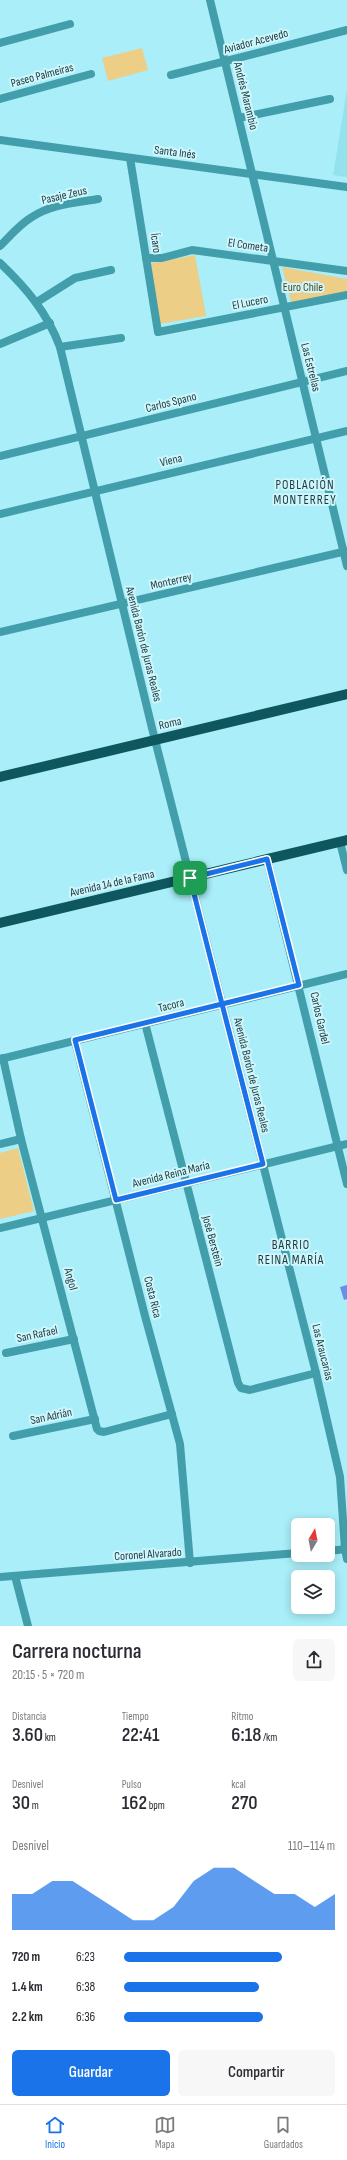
<!DOCTYPE html>
<html lang="es">
<meta charset="utf-8">
<style>
:root{--surface:#fff;--page:#f7f7f7;--text:#2b2b33;--muted:#7c7c81;--line:#e1e1e2;--accent:#1a73e8}
body{margin:0;font-family:"Sofia Sans Condensed",sans-serif;background:var(--page);color:var(--text);height:100vh;display:flex;flex-direction:column;font-size:15px;white-space:nowrap}
*{box-sizing:border-box;margin:0}
p{font-size:13px;color:var(--muted)}
.icon{flex:none;width:22px;height:22px;fill:none;stroke:currentColor;stroke-width:2;stroke-linecap:round;stroke-linejoin:round}
.map{position:relative;height:1626px;overflow:hidden}
.side{display:flex;flex-direction:column;background:var(--surface);flex:1}
.side>*{flex:none}
.needle{width:26px;rotate:10deg}
.buttons{position:absolute;left:291px;top:1518px;display:grid;gap:8px}
.buttons a{display:grid;place-items:center;width:44px;height:44px;border-radius:6px;background:var(--surface);box-shadow:0 2px 10px #0003;font-size:20px}
.pin{position:absolute;display:grid;place-items:center;width:34px;height:34px;color:#fff;margin:-17px;border-radius:8px;box-shadow:0 2px 6px #0006}
.round{display:grid;place-items:center;flex:none;width:42px;height:42px;border-radius:6px;background:var(--page)}
.overview{display:flex;align-items:center;justify-content:space-between;height:68px;padding:0 12px}
h1{font-size:22px;font-weight:600;line-height:30px}
.metrics{display:grid;grid-template-columns:repeat(3,1fr);gap:6px;height:68px;padding:4px 12px}
.metrics div{display:grid;align-content:center}
.metrics b{font-size:20px;font-weight:600}
.metrics small{font-size:11px;font-weight:400}
.metrics p{font-size:11px}
.chart{height:112px;padding:8px 12px}
.chart p{display:flex;justify-content:space-between}
.chart svg{width:100%;height:72px;margin-top:4px;fill:var(--accent);opacity:.7}
.cta{display:flex;gap:8px;margin-top:auto;padding:8px 12px}
.cta a{flex:1;height:46px;border-radius:6px;background:var(--accent);color:#fff;font-size:16px;font-weight:600;line-height:46px;text-align:center}
.cta a+a{background:var(--page);color:var(--text)}
ul{padding:0 12px;list-style:none;font-size:13px}
li{display:grid;grid-template-columns:64px 48px 1fr;align-items:center;height:30px}
li i{height:10px;border-radius:5px;background:var(--accent)}
.tabs{display:flex;justify-content:space-around;align-items:center;height:56px;border-top:1px solid var(--line);background:var(--surface);font-size:11px;color:var(--muted)}
.tabs a{display:grid;justify-items:center;gap:2px}
.tabs .current{color:var(--accent)}
.map>svg:first-child{display:block}
.built{fill:#94e2ed}
.green{fill:#ecce87}
.water{fill:#6d8ee6}
.lines{fill:none;stroke-linecap:round;stroke-linejoin:round}
.minor{stroke:#419eaa;stroke-width:8}
.tertiary{stroke:#419eaa;stroke-width:8}
.primary{stroke:#0f575f;stroke-width:10}
.route-casing{stroke:#fff;stroke-width:8}
.route{stroke:#1a73e8;stroke-width:5}
.labels{text-anchor:middle;stroke-width:4;stroke-linejoin:round;paint-order:stroke}
.street-label{font-size:12px;fill:#1c393d;stroke:#cef6fc}
.park-label{font-size:12px;fill:#564416;stroke:#cef6fc}
.neighbourhood-label{font-size:13px;letter-spacing:1px;fill:#1c393d;stroke:#cef6fc}
</style>
<div class="map">
<svg width="347" height="1626" viewBox="0 0 347 1626">
<rect width="100%" height="100%" fill="#a9eef8"/>
<!-- built -->
<polygon class="built" points="347,90 347,177 333,175"/>
<!-- green -->
<g class="green">
<polygon points="142,48 148,70 108,81 102,58"/>
<polygon points="195,255 206,316 159,324 148,264"/>
<polygon points="282,267 347,279 347,294 292,305"/>
<polygon points="18,1148 34,1211 0,1219 0,1153"/>
</g>
<!-- water -->
<polygon class="water" points="347,1285 347,1299 344,1300 340,1287"/>
<g class="lines">
<!-- minor -->
<g class="minor">
<polyline points="210,0 347,566"/>
<polyline points="0,43 70,24"/>
<polyline points="171,75 347,30"/>
<polyline points="0,99 91,74"/>
<polyline points="239,118 330,99"/>
<polyline points="130,158 158,332 347,295"/>
<path d="M0,246C10,236 20,224 32,217C51,204 76,203 98,199"/>
<polyline points="146,258 162,258 192,250 347,271"/>
<polyline points="37,302 75,278 111,270"/>
<polyline points="0,344 50,323"/>
<polyline points="60,347 121,338"/>
<polyline points="0,456 347,371"/>
<polyline points="0,514 347,431"/>
<polyline points="0,632 347,551"/>
<polyline points="340,842 347,870"/>
<polyline points="267,859 347,1184"/>
<polyline points="145,1023 238,1383 241,1388 250,1390 316,1373"/>
<polyline points="75,1041 145,1316 180,1444 190,1563"/>
<polyline points="3,1058 21,1139 97,1429 99,1431 104,1432 172,1414"/>
<polyline points="0,1144 21,1139"/>
<polyline points="6,1353 74,1339"/>
<polyline points="13,1436 95,1419"/>
<polyline points="345,1549 347,1559"/>
<polyline points="15,1576 28,1626"/>
</g>
<!-- tertiary -->
<g class="tertiary">
<polyline points="0,140 347,187"/>
<path d="M0,263C26,288 47,312 60,347L152,728L316,1373L340,1477L345,1549"/>
<polyline points="0,1059 347,974"/>
<polyline points="0,1228 347,1144"/>
<polyline points="328,1551 347,1549"/>
<polyline points="0,1577 298,1553"/>
</g>
<!-- primary -->
<g class="primary">
<polyline points="0,777 347,694"/>
<polyline points="0,923 347,840"/>
</g>
</g>
<g class="lines">
<!-- route casing -->
<g class="route-casing">
<polyline id="route" points="190,878 222,1004 75,1040 116,1200 263,1164 222,1004 299,985 267,859 190,878"/>
</g>
<!-- route -->
<use href="#route" class="route"/>
</g>
<g class="labels">
<!-- street labels -->
<g class="street-label">
<text transform="translate(256 41) rotate(-15)" y="4">Aviador Acevedo</text>
<text transform="translate(42 75) rotate(-15)" y="4">Paseo Palmeiras</text>
<text transform="translate(246 96) rotate(76)" y="4">Andrés Marambio</text>
<text transform="translate(175 152) rotate(7)" y="4">Santa Inés</text>
<text transform="translate(64 195) rotate(-13)" y="4">Pasaje Zeus</text>
<text transform="translate(156 243) rotate(82)" y="4">Ícaro</text>
<text transform="translate(248 245) rotate(8)" y="4">El Cometa</text>
<text transform="translate(250 302) rotate(-11)" y="4">El Lucero</text>
<text transform="translate(311 367) rotate(76)" y="4">Las Estrellas</text>
<text transform="translate(171 402) rotate(-14)" y="4">Carlos Spano</text>
<text transform="translate(171 460) rotate(-13)" y="4">Viena</text>
<text transform="translate(171 581) rotate(-13)" y="4">Monterrey</text>
<text transform="translate(144 644) rotate(76)" y="4">Avenida Barón de Juras Reales</text>
<text transform="translate(170 723) rotate(-13)" y="4">Roma</text>
<text transform="translate(112 883) rotate(-13)" y="4">Avenida 14 de la Fama</text>
<text transform="translate(171 1005) rotate(-14)" y="4">Tacora</text>
<text transform="translate(320 1018) rotate(77)" y="4">Carlos Gardel</text>
<text transform="translate(252 1075) rotate(76)" y="4">Avenida Barón de Juras Reales</text>
<text transform="translate(171 1174) rotate(-14)" y="4">Avenida Reina María</text>
<text transform="translate(213 1241) rotate(75)" y="4">José Berstein</text>
<text transform="translate(71 1279) rotate(75)" y="4">Angol</text>
<text transform="translate(153 1297) rotate(76)" y="4">Costa Rica</text>
<text transform="translate(37 1334) rotate(-12)" y="4">San Rafael</text>
<text transform="translate(323 1352) rotate(76)" y="4">Las Araucarias</text>
<text transform="translate(51 1416) rotate(-12)" y="4">San Adrián</text>
<text transform="translate(148 1554) rotate(-4)" y="4">Coronel Alvarado</text>
</g>
<!-- park labels -->
<g class="park-label">
<text x="303" y="291">Euro Chile</text>
</g>
<!-- neighbourhood labels -->
<g class="neighbourhood-label">
<text x="305" y="489">POBLACIÓN<tspan x="305" dy="15">MONTERREY</tspan></text>
<text x="291" y="1249">BARRIO<tspan x="291" dy="15">REINA MARÍA</tspan></text>
</g>
</g>
</svg>
<div class="buttons">
<a><svg class="needle" viewBox="-14 -14 28 28"><path d="M0-13l5 13h-10z" fill="#e53935"/><path d="M0 13l5-13h-10z" fill="#7c7c81"/></svg></a>
<a><svg class="icon" aria-label="layers" viewBox="0 0 24 24"><path d="M12 4l9 5-9 5-9-5zM3 14l9 5 9-5"/></svg></a>
</div>
<div class="pin" style="left:190px;top:878px;background:#1e9e55"><svg class="icon" aria-label="arrive" viewBox="0 0 24 24"><path d="M6 21V4h12l-3 4 3 4H6"/></svg></div>
</div>
<section class="side">
<div class="overview"><div><h1>Carrera nocturna</h1><p>20:15 · 5 × 720 m</p></div><a class="round"><svg class="icon" aria-label="share" viewBox="0 0 24 24"><path d="M12 15V3M7 8l5-5 5 5M5 13v7h14v-7"/></svg></a></div>
<div class="metrics">
<div><p>Distancia</p><b>3.60<small> km</small></b></div>
<div><p>Tiempo</p><b>22:41</b></div>
<div><p>Ritmo</p><b>6:18<small> /km</small></b></div>
</div>
<div class="metrics">
<div><p>Desnivel</p><b>30<small> m</small></b></div>
<div><p>Pulso</p><b>162<small> bpm</small></b></div>
<div><p>kcal</p><b>270</b></div>
</div>
<div class="chart"><p><span>Desnivel</span>110–114 m</p>
<svg viewBox="0 0 160 44" preserveAspectRatio="none"><path d="M0 44V22L10 22L20 14L30 14L40 22L50 30L60 38L70 38L80 30L90 14L100 6L110 6L120 14L130 22L140 22L150 30L160 22V44z"/></svg>
</div>
<ul>
<li><b>720 m</b>6:23<i style="width:75%"></i></li>
<li><b>1.4 km</b>6:38<i style="width:64%"></i></li>
<li><b>2.2 km</b>6:36<i style="width:66%"></i></li>
</ul>
<div class="cta"><a>Guardar</a><a>Compartir</a></div>
</section>
<nav class="tabs">
<a class="current"><svg class="icon" aria-label="home" viewBox="0 0 24 24"><path d="M3 11l9-7 9 7M6 9v11h12V9"/></svg>Inicio</a>
<a><svg class="icon" aria-label="map" viewBox="0 0 24 24"><path d="M3 6l6-2 6 2 6-2v14l-6 2-6-2-6 2zM9 4v14M15 6v14"/></svg>Mapa</a>
<a><svg class="icon" aria-label="saved" viewBox="0 0 24 24"><path d="M7 4h10v16l-5-4-5 4z"/></svg>Guardados</a>
</nav>
